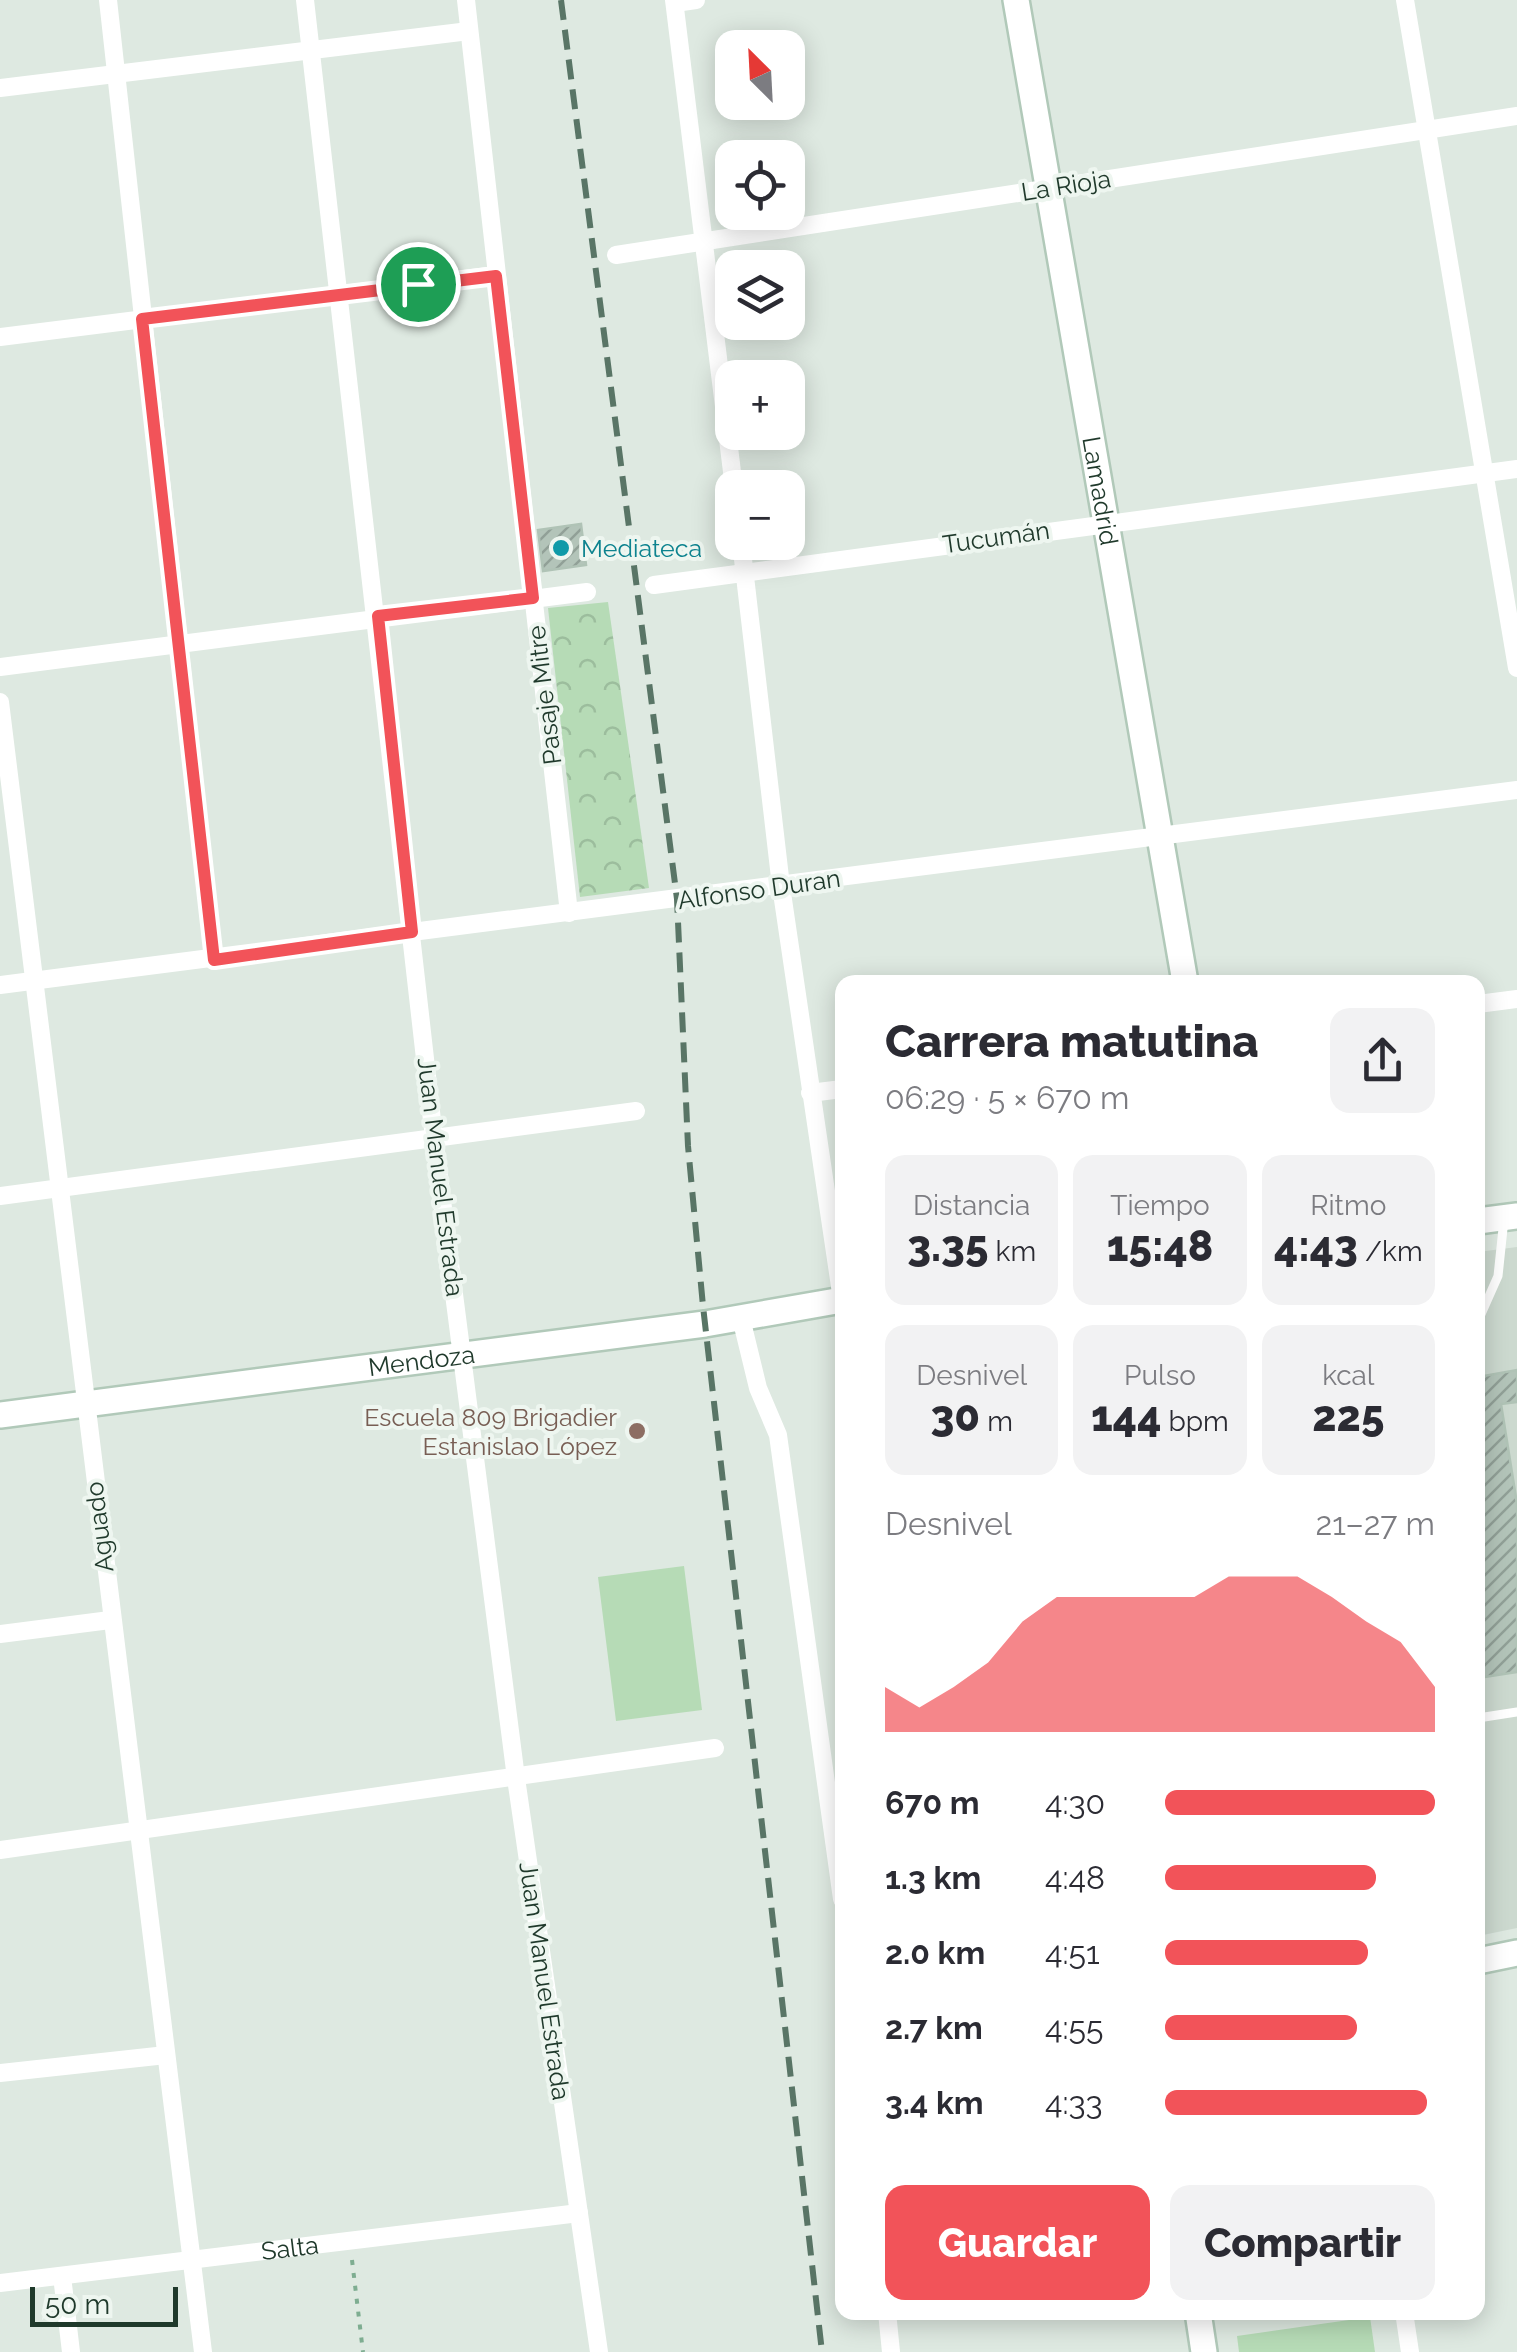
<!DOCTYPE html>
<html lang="es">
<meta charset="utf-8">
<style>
:root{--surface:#fff;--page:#f2f2f3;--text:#2b2b33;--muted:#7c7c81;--accent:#f25359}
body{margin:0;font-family:Raleway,sans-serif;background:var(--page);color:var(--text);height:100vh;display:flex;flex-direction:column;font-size:38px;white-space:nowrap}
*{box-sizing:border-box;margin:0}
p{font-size:32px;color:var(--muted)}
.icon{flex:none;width:55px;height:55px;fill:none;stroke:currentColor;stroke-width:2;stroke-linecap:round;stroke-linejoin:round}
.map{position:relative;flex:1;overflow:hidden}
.sheet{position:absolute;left:835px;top:975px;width:650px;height:1345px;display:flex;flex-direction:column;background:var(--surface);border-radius:20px;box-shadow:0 5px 25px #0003}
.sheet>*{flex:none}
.needle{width:65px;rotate:336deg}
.buttons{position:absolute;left:715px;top:30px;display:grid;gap:20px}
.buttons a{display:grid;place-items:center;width:90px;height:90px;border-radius:20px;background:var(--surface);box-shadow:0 5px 25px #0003;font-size:50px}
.scale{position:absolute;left:30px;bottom:25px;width:148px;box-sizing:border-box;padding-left:10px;border:5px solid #1f392b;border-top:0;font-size:28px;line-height:35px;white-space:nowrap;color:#1f392b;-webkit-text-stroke:8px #eef6f0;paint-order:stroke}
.pin{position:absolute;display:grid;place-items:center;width:85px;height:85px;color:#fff;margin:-42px;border:5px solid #fff;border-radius:50%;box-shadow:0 2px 10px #0007}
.round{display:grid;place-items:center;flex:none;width:105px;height:105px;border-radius:20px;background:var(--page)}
.overview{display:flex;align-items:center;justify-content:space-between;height:170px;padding:0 50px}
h1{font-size:45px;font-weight:800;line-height:75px}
.metrics{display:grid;grid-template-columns:repeat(3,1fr);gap:15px;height:170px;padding:10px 50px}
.metrics div{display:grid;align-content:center;border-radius:20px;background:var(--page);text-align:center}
.metrics b{font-size:42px;font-weight:800}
.metrics small{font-size:28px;font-weight:400}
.metrics p{font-size:28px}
.chart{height:280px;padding:20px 50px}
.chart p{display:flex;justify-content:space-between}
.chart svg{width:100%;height:180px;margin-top:10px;fill:var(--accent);opacity:.7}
.cta{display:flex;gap:20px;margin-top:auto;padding:20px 50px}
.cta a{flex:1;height:115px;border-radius:20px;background:var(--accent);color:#fff;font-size:40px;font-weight:800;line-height:115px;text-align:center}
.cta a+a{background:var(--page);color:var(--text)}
ul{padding:0 50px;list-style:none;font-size:32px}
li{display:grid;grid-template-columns:160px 120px 1fr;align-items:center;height:75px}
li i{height:25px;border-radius:12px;background:var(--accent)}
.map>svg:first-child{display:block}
.built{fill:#ccd9cf}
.park{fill:url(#park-crowns)}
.pitch{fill:#b6dbb6}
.building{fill:url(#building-hatch);stroke:#b0c3b6;stroke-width:2.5}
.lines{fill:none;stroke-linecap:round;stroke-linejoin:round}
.secondary-casing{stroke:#b1c9b9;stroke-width:30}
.path{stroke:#7ead91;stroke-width:4;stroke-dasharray:5 8;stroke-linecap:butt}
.lane{stroke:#fff;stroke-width:9}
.street{stroke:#fff;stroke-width:18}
.secondary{stroke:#fff;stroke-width:25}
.rail{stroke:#597566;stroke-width:6;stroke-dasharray:20 10;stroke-linecap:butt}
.route-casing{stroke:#fff;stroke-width:20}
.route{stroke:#f25359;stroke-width:12}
.culture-dot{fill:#0f9aa8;stroke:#eef6f0;stroke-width:4}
.education-dot{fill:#8d6e63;stroke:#eef6f0;stroke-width:4}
.labels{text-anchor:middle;stroke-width:8;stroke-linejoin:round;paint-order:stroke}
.street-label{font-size:25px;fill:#1f392b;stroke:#eef6f0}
.culture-label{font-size:25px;fill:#0d838f;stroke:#eef6f0;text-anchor:start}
.education-label{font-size:25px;fill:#785e54;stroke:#eef6f0;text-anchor:end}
</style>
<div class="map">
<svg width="1517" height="2352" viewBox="0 0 1517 2352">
<defs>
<pattern id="park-crowns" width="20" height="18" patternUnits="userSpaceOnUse" patternTransform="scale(2.5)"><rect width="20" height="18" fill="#b6dbb6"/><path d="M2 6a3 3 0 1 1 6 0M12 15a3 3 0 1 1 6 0" fill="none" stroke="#9cbd9d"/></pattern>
<pattern id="building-hatch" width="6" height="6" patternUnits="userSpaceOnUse" patternTransform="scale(2.5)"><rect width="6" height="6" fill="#b3c4b9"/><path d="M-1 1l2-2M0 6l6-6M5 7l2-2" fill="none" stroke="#91a097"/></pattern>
</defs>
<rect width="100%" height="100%" fill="#dee9e1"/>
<!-- built -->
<polygon class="built" points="1517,1247 1517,1928 1478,1936 1478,1252"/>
<!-- park -->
<polygon class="park" points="608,602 649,888 580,897 548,608"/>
<!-- pitch -->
<g class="pitch">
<polygon points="684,1566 702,1710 616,1721 598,1577"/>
<polygon points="1370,2317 1375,2352 1239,2352 1237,2336"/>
</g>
<!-- building -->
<g class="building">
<polygon points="581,524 586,565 543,571 538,530"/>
<polygon points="1517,1370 1517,1402 1501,1404 1517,1504 1517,1672 1478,1678 1478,1377"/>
</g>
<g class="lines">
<!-- secondary casing -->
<g class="secondary-casing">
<g id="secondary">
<path id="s2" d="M1016,0L1185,982"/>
<polyline points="1478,1221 1517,1216"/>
<path id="s3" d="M0,1415L705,1324L842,1300"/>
<polyline points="1478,1961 1517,1953"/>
<polyline points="1198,2312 1204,2352"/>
</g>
</g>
<!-- path -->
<polyline class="path" points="352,2260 363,2352"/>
<!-- lane -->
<g class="lane">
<polyline points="1478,1321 1498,1276 1504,1219"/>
<polyline points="1478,1718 1517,1712"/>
</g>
<!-- street -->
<g class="street">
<polyline points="108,0 214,961"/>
<polyline points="305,0 434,1138 516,1778 599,2352"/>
<polyline points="466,0 569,913"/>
<polyline points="674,0 734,488"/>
<polyline points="1405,0 1517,668"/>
<polyline points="675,3 696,0"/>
<polyline points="0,88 469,31"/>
<polyline points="616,255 1517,116"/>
<polyline points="0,337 496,275"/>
<polyline points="741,542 781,886 842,1300"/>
<polyline points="654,585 1517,469"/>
<polyline points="0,667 587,592"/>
<polyline points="0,702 203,2352"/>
<polyline points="0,985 1517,790"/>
<polyline points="1478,1004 1517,999"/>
<polyline points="810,1093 842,1089"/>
<polyline points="0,1196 636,1111"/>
<polyline points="741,1318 758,1388 778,1435 842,1899"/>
<polyline points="0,1634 110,1620"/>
<polyline points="0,1850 715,1748"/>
<polyline points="0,2073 166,2055"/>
<polyline points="62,2276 71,2352"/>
<path id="s1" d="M0,2283L579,2213"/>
<polyline points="887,2312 891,2352"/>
<polyline points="1404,2312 1410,2352"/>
</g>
<!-- secondary -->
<use href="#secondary" class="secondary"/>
<!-- rail -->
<polyline class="rail" points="561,0 677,899 688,1146 703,1306 822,2352"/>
</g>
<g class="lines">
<!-- route casing -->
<g class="route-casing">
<polygon id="route" points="496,276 533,598 378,616 412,932 214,960 142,319"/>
</g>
<!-- route -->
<use href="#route" class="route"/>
</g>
<!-- markers -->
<circle class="culture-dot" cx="561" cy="548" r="10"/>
<circle class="education-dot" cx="637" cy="1431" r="10"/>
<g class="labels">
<!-- street labels -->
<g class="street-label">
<text transform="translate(1066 185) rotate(-9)" y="9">La Rioja</text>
<text dy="9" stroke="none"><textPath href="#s2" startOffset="498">Lamadrid</textPath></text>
<text transform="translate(996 537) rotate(-8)" y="9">Tucumán</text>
<text transform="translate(544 695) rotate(-97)" y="9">Pasaje Mitre</text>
<text transform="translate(759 889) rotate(-8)" y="9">Alfonso Duran</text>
<text transform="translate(441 1177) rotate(83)" y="9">Juan Manuel Estrada</text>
<text dy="9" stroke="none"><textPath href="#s3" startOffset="425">Mendoza</textPath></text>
<text transform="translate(99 1527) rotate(-97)" y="9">Aguado</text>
<text transform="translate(545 1981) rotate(82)" y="9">Juan Manuel Estrada</text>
<text dy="9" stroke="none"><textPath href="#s1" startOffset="292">Salta</textPath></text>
</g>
<!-- culture labels -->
<g class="culture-label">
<text x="581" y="557">Mediateca</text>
</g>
<!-- education labels -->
<g class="education-label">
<text x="617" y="1426">Escuela 809 Brigadier<tspan x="617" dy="29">Estanislao López</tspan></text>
</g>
</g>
</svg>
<div class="buttons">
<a><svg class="needle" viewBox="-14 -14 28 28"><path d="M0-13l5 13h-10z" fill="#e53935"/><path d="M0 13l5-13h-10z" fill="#7c7c81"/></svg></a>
<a><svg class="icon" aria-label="locate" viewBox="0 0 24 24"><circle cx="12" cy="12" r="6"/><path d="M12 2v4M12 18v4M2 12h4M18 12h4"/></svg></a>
<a><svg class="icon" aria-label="layers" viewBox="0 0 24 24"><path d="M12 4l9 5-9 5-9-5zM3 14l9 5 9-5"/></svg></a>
<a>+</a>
<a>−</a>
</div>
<div class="scale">50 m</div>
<div class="pin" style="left:418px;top:284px;background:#1e9e55"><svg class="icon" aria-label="arrive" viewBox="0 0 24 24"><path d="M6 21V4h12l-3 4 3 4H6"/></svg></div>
<section class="sheet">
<div class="overview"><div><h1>Carrera matutina</h1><p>06:29 · 5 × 670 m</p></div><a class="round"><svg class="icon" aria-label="share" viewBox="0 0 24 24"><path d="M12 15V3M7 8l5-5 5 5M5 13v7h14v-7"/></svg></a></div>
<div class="metrics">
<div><p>Distancia</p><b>3.35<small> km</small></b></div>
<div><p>Tiempo</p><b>15:48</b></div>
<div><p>Ritmo</p><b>4:43<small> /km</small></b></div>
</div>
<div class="metrics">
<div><p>Desnivel</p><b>30<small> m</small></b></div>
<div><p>Pulso</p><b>144<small> bpm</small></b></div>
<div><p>kcal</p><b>225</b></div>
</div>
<div class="chart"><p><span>Desnivel</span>21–27 m</p>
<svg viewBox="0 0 160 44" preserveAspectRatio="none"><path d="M0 44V33L10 38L20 33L30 27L40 17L50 11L60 11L70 11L80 11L90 11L100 6L110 6L120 6L130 11L140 17L150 22L160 33V44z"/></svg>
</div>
<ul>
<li><b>670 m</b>4:30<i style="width:100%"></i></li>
<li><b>1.3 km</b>4:48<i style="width:78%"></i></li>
<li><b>2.0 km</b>4:51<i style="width:75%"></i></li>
<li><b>2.7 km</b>4:55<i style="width:71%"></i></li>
<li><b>3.4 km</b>4:33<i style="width:97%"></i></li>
</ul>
<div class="cta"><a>Guardar</a><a>Compartir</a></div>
</section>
</div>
